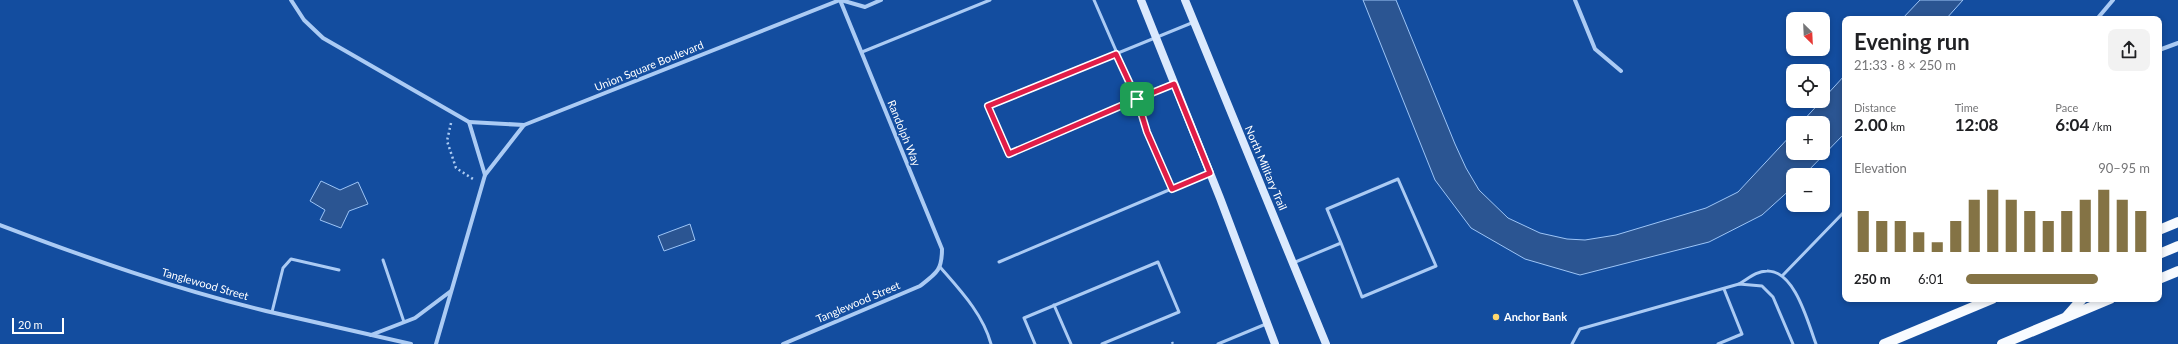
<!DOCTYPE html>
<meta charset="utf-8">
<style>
:root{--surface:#fff;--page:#f2f2f2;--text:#202124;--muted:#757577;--accent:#847345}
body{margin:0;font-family:Lato,sans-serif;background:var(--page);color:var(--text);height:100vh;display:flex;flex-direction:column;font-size:15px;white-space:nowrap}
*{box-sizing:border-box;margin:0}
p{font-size:13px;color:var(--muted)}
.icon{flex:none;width:22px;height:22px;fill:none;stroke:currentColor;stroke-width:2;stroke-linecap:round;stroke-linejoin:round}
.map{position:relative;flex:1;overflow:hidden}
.sheet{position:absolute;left:1842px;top:16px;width:320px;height:286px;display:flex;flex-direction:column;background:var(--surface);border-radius:8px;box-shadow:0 2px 6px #0003}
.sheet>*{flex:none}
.needle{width:26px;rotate:156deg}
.fabs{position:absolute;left:1786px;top:12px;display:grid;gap:8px}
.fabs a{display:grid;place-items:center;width:44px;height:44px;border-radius:8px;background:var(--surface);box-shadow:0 2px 6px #0003;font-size:20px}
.scale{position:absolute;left:12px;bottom:10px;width:52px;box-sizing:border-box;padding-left:4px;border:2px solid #fff;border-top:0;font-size:11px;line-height:14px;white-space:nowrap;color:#fff;-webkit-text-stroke:3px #134d9f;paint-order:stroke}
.pin{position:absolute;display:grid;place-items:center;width:34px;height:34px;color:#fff;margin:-17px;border-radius:8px;box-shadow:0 2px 6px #0006}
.round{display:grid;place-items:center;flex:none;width:42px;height:42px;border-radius:8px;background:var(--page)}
.overview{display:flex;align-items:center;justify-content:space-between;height:68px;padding:0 12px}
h1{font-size:22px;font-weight:700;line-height:30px}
.stats{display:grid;grid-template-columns:repeat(3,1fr);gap:6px;height:68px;padding:4px 12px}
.stats div{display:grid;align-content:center}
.stats b{font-size:17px;font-weight:700}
.stats small{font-size:11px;font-weight:400}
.stats p{font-size:11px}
.chart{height:112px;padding:8px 12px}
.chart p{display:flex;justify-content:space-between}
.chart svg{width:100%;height:72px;margin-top:4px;stroke:var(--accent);stroke-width:6}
ul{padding:0 12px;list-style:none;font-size:13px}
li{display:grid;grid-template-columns:64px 48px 1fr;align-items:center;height:30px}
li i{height:10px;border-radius:5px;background:var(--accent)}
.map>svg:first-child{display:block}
.water{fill:#2b5592;stroke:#9dc5f7}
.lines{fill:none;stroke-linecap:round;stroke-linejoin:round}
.path{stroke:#abcbf4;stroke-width:2.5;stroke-dasharray:2 3;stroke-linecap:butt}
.service{stroke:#abcbf4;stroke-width:3}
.minor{stroke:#abcbf4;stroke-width:4}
.secondary{stroke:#dbe9fd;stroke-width:8}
.primary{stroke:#f8fbff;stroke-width:10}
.route-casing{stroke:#fff;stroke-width:8}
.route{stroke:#e11d48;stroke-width:5}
.poi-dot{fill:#ffd86e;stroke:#134d9f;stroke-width:1.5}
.labels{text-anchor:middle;stroke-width:3;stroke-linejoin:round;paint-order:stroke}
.street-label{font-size:11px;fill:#fff;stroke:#134d9f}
.poi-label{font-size:11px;font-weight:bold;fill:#fff;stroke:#134d9f;text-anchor:start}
</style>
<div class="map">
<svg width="2178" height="344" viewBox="0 0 2178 344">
<rect width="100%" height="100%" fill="#134d9f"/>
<!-- water -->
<g class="water">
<polygon points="1363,0 1396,0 1455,144 1466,168 1479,190 1508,218 1540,233 1567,239 1585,240 1616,235 1706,208 1738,192 1793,133 1793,153 1823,153 1823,123 1801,123 1845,75 1845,133 1804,175 1793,175 1793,187 1762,215 1709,242 1580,275 1525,259 1471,228 1435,180"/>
<polygon points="1920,0 1963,0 1946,19 1902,19"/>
<polygon points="321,181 340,190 358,182 368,204 349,211 341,228 320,220 325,210 310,201"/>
<polygon points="690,224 695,240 664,251 658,236"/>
</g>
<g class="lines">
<!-- path -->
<g class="path">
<polyline points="451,123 447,141 456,168 473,179"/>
<polyline points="1172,342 1173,344"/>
</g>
<!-- service -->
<g class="service">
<polyline points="1094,0 1137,99 1147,132 1172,189"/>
<polyline points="862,52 990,0"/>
<polyline points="1173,85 1009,154 988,106 1194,22"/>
<polyline points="383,260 404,322"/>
<polyline points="999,262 1209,173"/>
<polyline points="1293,263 1341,243 1362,297 1436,266 1398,179 1327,209 1341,243"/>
<path d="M940,267C960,290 983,314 991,344"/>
<polyline points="1783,275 1845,211"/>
<path d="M1739,284C1748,279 1756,271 1767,271C1795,270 1808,323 1816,344"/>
<polyline points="1054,305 1071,344"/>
<polyline points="272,312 283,268 291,259 339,270"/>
<polyline points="1035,344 1024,318 1158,262 1179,312 1102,344"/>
<polyline points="1218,344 1266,324"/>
<polyline points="1572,344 1580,329 1739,284 1762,286 1773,297 1793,344"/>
<polyline points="1718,344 1742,334 1724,289"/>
</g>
<!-- minor -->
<g class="minor">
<polyline points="291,0 304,20 323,38 469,122 485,175"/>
<polyline points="841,0 865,7 881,0"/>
<polyline points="1575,0 1595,49 1621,71"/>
<polyline points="2097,19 2113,0"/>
<polyline points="2159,50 2178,43"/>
<polyline points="469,122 524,125"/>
<path d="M0,225C87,258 175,289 266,311C314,322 363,333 411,344"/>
<polyline points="371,335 415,318 451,291"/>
<polyline points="436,344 485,175 524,125 840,0"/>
<path d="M783,344L920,286C937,273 942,270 942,249L840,0"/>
</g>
<!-- secondary -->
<g class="secondary">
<polyline points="1141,0 1220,198 1275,344"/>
<polyline points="1185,0 1326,344"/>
</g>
<!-- primary -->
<g class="primary">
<polyline points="2159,230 2178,222"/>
<polyline points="2159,254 2178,246"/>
<polyline points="2159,279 2178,271"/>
<polyline points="2067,316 2082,299"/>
<polyline points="1884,344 1992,299"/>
<polyline points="2002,344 2110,299"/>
</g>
</g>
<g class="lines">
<!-- route casing -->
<g class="route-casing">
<polyline id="route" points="1137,99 1009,154 988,106 1116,54 1137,99 1147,132 1172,189 1210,173 1174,84 1137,99"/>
</g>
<!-- route -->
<use href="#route" class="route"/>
</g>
<!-- markers -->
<circle class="poi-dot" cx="1496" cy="317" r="4"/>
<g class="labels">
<!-- street labels -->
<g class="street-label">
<text transform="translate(649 66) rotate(-22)" y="4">Union Square Boulevard</text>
<text transform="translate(904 133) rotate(68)" y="4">Randolph Way</text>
<text transform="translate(1266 168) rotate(67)" y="4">North Military Trail</text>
<text transform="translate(205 284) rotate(16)" y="4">Tanglewood Street</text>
<text transform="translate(858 302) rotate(-23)" y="4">Tanglewood Street</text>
</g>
<!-- poi labels -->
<g class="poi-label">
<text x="1504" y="321">Anchor Bank</text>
</g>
</g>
</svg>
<div class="fabs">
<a><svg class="needle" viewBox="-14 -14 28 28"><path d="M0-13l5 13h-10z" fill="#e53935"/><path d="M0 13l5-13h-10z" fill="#757577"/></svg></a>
<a><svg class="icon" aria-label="locate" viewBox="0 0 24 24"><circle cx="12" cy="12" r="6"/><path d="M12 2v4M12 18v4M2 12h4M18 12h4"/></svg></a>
<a>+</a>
<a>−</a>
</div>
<div class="scale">20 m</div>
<div class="pin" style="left:1137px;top:99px;background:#1e9e55"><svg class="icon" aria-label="arrive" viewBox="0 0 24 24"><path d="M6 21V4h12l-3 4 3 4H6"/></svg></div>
<section class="sheet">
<div class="overview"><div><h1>Evening run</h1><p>21:33 · 8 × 250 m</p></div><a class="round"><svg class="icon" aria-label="share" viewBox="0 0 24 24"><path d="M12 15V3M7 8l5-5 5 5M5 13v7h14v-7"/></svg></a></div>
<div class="stats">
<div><p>Distance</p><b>2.00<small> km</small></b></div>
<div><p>Time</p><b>12:08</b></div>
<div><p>Pace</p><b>6:04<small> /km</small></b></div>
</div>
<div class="chart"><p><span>Elevation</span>90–95 m</p>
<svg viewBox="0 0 160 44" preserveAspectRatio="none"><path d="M5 44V19M15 44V25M25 44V25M35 44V32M45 44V38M55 44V25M65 44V12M75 44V6M85 44V12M95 44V19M105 44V25M115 44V19M125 44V12M135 44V6M145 44V12M155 44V19"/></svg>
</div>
<ul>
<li><b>250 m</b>6:01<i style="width:72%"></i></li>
</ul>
</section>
</div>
